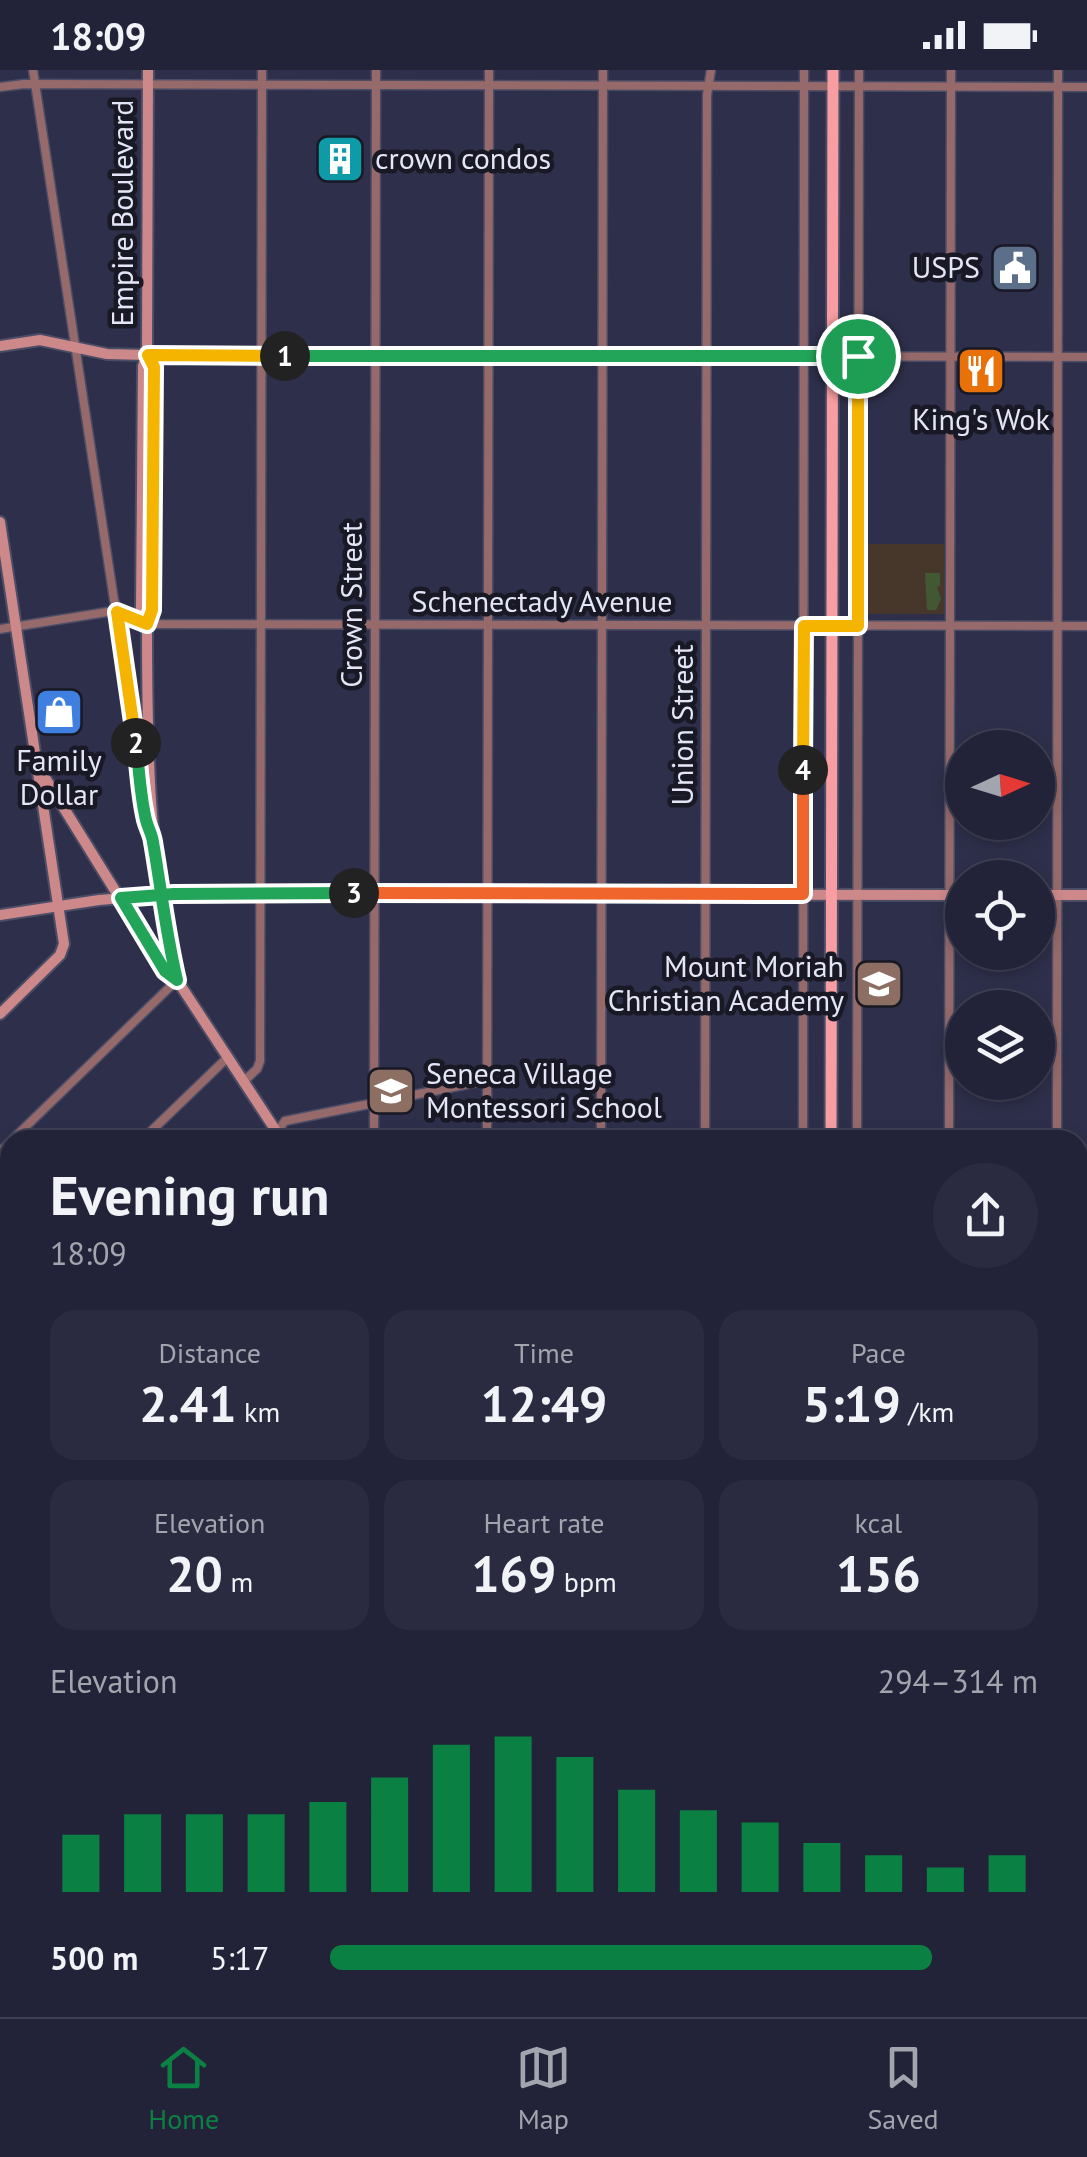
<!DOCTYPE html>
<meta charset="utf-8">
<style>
:root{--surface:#222338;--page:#2a2b40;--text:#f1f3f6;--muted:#a2a4ae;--line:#3f4053;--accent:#0b8043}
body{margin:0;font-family:"PT Sans",sans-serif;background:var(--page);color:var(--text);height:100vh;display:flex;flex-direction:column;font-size:38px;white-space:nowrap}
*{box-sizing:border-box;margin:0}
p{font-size:32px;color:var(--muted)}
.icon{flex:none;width:55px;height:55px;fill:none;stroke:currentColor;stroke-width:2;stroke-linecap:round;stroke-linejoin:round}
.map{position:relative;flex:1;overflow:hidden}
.side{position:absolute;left:0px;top:1060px;width:1088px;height:888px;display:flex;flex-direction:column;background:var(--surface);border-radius:30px 30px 0 0;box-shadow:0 5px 15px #0003,0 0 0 2px var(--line)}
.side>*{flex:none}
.needle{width:65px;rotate:86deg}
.tools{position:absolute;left:945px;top:660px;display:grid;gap:20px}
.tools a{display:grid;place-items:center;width:110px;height:110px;border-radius:50%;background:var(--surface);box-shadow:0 5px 15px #0003,0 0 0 2px var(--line);font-size:50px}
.pin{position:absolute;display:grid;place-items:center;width:85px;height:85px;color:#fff;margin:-42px;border:5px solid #fff;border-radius:50%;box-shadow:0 2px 10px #0007}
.km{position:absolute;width:50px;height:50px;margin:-25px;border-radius:50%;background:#222;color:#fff;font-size:28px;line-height:50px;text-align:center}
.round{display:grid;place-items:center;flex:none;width:105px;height:105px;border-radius:52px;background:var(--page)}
.overview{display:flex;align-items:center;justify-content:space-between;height:170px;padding:0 50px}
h1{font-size:55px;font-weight:700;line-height:75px}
.stats{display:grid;grid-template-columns:repeat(3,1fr);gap:15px;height:170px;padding:10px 50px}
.stats div{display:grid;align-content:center;border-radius:25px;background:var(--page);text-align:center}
.stats b{font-size:50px;font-weight:700}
.stats small{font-size:28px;font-weight:400}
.stats p{font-size:28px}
.chart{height:280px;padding:20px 50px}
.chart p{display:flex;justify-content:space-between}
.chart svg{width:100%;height:180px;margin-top:10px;stroke:var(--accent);stroke-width:6}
ul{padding:0 50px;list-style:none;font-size:32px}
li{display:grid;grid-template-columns:160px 120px 1fr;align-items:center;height:75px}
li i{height:25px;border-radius:12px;background:var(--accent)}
.status{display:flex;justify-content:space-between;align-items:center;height:70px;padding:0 50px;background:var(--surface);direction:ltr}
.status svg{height:28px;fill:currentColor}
.dock{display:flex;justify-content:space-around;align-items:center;height:140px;border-top:2px solid var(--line);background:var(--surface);font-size:28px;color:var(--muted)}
.dock a{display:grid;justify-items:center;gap:5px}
.dock .current{color:var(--accent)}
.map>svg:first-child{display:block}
.education{fill:#46372a}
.green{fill:#425833}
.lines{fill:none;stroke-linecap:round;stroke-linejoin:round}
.minor-casing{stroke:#4b4c66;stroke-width:11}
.tertiary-casing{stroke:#4b4c66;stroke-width:12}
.secondary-casing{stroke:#4b4c66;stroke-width:14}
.primary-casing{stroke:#4b4c66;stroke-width:15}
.minor{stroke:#966a6b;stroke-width:8}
.tertiary{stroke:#966a6b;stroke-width:9}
.secondary{stroke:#cd888a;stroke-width:10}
.primary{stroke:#f89ea2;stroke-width:11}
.rail-casing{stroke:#a3a5b9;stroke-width:6}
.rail{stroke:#181925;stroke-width:2.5;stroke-dasharray:8;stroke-linecap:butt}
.split-1-casing{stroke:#fff;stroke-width:20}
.split-2-casing{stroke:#fff;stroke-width:20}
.split-3-casing{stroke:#fff;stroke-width:20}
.split-4-casing{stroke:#fff;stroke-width:20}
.split-5-casing{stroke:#fff;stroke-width:20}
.split-1{stroke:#22a559;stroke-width:12}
.split-2{stroke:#f5b400;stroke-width:12}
.split-3{stroke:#22a559;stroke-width:12}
.split-4{stroke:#f0652b;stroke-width:12}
.split-5{stroke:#f5b400;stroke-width:12}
.labels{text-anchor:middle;stroke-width:9;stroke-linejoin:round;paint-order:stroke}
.poi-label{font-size:30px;fill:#e4e6f7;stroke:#181925;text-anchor:start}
.street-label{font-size:30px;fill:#e4e6f7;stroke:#181925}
</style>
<div class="status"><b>18:09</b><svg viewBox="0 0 49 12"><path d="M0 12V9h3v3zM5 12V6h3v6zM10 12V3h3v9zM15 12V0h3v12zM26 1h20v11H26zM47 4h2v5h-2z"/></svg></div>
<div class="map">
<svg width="1087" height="1947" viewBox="0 0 1087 1947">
<rect width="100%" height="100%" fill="#2e2f4a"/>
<!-- education -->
<polygon class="education" points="867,474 944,474 944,544 868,544"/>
<!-- green -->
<polygon class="green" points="925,503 940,503 940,516 937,517 941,529 936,540 927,540"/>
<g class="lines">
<!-- minor casing -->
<g class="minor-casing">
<g id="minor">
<polyline points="33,0 114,530 120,553 144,739 152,765"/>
<polyline points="0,17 24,14 1087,17"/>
<polyline points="147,285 1087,287"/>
<polyline points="0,559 107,542 117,542 147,554 1087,556"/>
<polyline points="243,1012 257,999 260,991 262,0"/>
<polyline points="12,1070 177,910"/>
<polyline points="142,1070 227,988"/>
<polyline points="271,1070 285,1051 488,1010"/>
<polyline points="374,1070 376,0"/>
<polyline points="487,1070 489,0"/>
<polyline points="601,1070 603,0"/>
<polyline points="705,1070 707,25 711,0"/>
<polyline points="803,1070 804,0"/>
<polyline points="857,1070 859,0"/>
<polyline points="949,1070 951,0"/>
<polyline points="1057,1070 1058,0"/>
<polyline points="0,1082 10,1072"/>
<polyline points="1078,1095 1087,1095"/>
<polyline points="0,1208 10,1199"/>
<polyline points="0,1253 10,1263"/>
<polyline points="0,1335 10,1325"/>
<polyline points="1078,1364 1087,1364"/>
<polyline points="0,1463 10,1453"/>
<polyline points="0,1589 10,1579"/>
<polyline points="0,1642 10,1653"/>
<polyline points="1078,1650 1087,1650"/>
<polyline points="0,1746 10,1736"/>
<polyline points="948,1938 948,1947"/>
<polyline points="1056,1938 1056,1947"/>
<polyline points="99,1947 109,1938"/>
<polyline points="273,1947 307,1938"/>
</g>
</g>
<!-- tertiary casing -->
<g class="tertiary-casing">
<g id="tertiary">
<polyline points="0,1888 10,1878"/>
<polyline points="1078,1902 1087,1902"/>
<polyline points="514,1938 516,1947"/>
</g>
</g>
<!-- secondary casing -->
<g class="secondary-casing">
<g id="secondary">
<polyline points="0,276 40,270 107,284 147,285"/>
<path d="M147,285L154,297L155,325L152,540L147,554C147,676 148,790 177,910"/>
<polyline points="0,452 64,874 60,885 0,944"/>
<polyline points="147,554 141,538 143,296 147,285 148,0"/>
<polyline points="39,698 165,901 177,910 282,1070"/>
<polyline points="1038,825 1087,825"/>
<polyline points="0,845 99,830 174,824 962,825"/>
<polyline points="853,1938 856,1947"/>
</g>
</g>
<!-- primary casing -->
<g class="primary-casing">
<g id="primary">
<polyline points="831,1070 833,0"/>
<polyline points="1008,1938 1014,1947"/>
<polyline points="1024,1938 1030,1947"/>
<polyline points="637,1947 672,1938"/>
<polyline points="698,1947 733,1938"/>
</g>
</g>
<!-- minor -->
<use href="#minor" class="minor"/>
<!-- tertiary -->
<use href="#tertiary" class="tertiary"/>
<!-- secondary -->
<use href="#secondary" class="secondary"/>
<!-- primary -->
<use href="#primary" class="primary"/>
<!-- rail casing -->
<g class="rail-casing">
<polyline id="rail" points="106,1947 116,1938"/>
</g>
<!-- rail -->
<use href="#rail" class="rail"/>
</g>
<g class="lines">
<!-- split-1 casing -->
<g class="split-1-casing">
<polyline id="split-1" points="285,286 858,286"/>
</g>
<!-- split-2 casing -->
<g class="split-2-casing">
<polyline id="split-2" points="136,673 117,542 147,554 152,540 154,297 148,285 285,286"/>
</g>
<!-- split-3 casing -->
<g class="split-3-casing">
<path id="split-3" d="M136,673C139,698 140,725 146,750C148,758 152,764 153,772C161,818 166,864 177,910L165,901L121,828L174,824L354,823"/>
</g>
<!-- split-4 casing -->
<g class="split-4-casing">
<polyline id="split-4" points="354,823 803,824 803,700"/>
</g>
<!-- split-5 casing -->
<g class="split-5-casing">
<polyline id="split-5" points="803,700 804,556 858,556 858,286"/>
</g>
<!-- split-1 -->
<use href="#split-1" class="split-1"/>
<!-- split-2 -->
<use href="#split-2" class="split-2"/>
<!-- split-3 -->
<use href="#split-3" class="split-3"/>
<!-- split-4 -->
<use href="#split-4" class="split-4"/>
<!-- split-5 -->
<use href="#split-5" class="split-5"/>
</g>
<!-- icons -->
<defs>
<g id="building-square" transform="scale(2.5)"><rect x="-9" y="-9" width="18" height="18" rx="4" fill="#0f9aa8" stroke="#181925"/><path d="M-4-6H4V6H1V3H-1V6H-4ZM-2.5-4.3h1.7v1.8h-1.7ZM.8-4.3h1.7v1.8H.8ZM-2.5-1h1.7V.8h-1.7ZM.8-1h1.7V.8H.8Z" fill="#fff"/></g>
<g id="civic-square" transform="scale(2.5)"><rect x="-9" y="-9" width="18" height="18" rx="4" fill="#5c6f8a" stroke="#181925"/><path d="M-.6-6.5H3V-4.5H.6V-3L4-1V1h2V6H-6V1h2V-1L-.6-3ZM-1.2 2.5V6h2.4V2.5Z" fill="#fff"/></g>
<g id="restaurant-square" transform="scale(2.5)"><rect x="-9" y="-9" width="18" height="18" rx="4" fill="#e8710a" stroke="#181925"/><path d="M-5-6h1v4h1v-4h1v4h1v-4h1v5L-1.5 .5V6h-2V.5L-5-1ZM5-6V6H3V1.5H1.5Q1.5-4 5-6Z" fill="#fff"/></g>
<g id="shop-square" transform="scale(2.5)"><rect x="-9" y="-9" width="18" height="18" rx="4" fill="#3f7fe0" stroke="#181925"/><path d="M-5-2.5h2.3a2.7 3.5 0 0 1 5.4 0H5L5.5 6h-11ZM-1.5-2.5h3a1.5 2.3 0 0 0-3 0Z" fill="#fff"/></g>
<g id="school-square" transform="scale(2.5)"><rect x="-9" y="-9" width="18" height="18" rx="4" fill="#8d6e63" stroke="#181925"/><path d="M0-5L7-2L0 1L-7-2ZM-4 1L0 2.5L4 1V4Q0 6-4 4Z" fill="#fff"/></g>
</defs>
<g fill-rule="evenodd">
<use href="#building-square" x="340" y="89"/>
<use href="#civic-square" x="1015" y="198"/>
<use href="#restaurant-square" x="981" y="301"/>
<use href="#shop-square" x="59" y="642"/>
<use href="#school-square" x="879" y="914"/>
<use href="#school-square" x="391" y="1021"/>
</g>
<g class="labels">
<!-- poi labels -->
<g class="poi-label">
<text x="375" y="99">crown condos</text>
<text x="980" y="208" text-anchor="end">USPS</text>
<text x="981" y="360" text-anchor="middle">King's Wok</text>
<text x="59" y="701" text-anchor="middle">Family<tspan x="59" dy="34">Dollar</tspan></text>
<text x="844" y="907" text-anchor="end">Mount Moriah<tspan x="844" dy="34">Christian Academy</tspan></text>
<text x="426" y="1014">Seneca Village<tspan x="426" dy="34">Montessori School</tspan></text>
</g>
<!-- street labels -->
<g class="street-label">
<text transform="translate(123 143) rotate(-90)" y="10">Empire Boulevard</text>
<text x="542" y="542">Schenectady Avenue</text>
<text transform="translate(352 535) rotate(-90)" y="10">Crown Street</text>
<text transform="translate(683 655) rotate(-90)" y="10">Union Street</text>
</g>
</g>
</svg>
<div class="tools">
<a><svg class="needle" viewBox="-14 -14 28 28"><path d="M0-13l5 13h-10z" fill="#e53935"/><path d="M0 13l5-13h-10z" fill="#a2a4ae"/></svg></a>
<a><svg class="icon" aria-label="locate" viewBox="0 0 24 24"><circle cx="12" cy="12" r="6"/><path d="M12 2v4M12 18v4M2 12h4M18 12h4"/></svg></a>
<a><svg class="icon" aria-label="layers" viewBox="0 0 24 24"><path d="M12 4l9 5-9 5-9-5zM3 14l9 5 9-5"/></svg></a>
</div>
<div class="pin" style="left:858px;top:286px;background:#1e9e55"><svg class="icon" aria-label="arrive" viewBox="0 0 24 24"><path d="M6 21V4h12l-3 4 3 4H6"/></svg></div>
<b class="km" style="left:285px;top:286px">1</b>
<b class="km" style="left:136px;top:673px">2</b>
<b class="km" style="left:354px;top:823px">3</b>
<b class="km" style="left:803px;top:700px">4</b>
<section class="side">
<div class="overview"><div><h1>Evening run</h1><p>18:09</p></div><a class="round"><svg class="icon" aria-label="share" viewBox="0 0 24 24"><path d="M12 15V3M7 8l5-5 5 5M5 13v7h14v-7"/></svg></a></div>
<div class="stats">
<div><p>Distance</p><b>2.41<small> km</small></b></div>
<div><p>Time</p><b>12:49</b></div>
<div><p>Pace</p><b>5:19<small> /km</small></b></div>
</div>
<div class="stats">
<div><p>Elevation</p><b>20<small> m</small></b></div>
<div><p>Heart rate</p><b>169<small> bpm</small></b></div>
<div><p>kcal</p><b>156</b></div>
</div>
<div class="chart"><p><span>Elevation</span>294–314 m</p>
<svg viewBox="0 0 160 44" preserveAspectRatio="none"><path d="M5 44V30M15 44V25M25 44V25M35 44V25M45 44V22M55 44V16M65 44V8M75 44V6M85 44V11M95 44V19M105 44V24M115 44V27M125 44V32M135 44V35M145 44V38M155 44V35"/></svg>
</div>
<ul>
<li><b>500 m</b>5:17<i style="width:85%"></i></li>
</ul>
</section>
</div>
<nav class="dock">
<a class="current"><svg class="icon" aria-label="home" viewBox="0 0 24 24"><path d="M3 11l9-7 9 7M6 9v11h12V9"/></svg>Home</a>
<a><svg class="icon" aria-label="map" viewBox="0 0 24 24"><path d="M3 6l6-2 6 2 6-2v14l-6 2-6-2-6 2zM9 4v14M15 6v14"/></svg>Map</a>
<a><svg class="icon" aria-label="saved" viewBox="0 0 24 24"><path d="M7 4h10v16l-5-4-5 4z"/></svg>Saved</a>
</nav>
